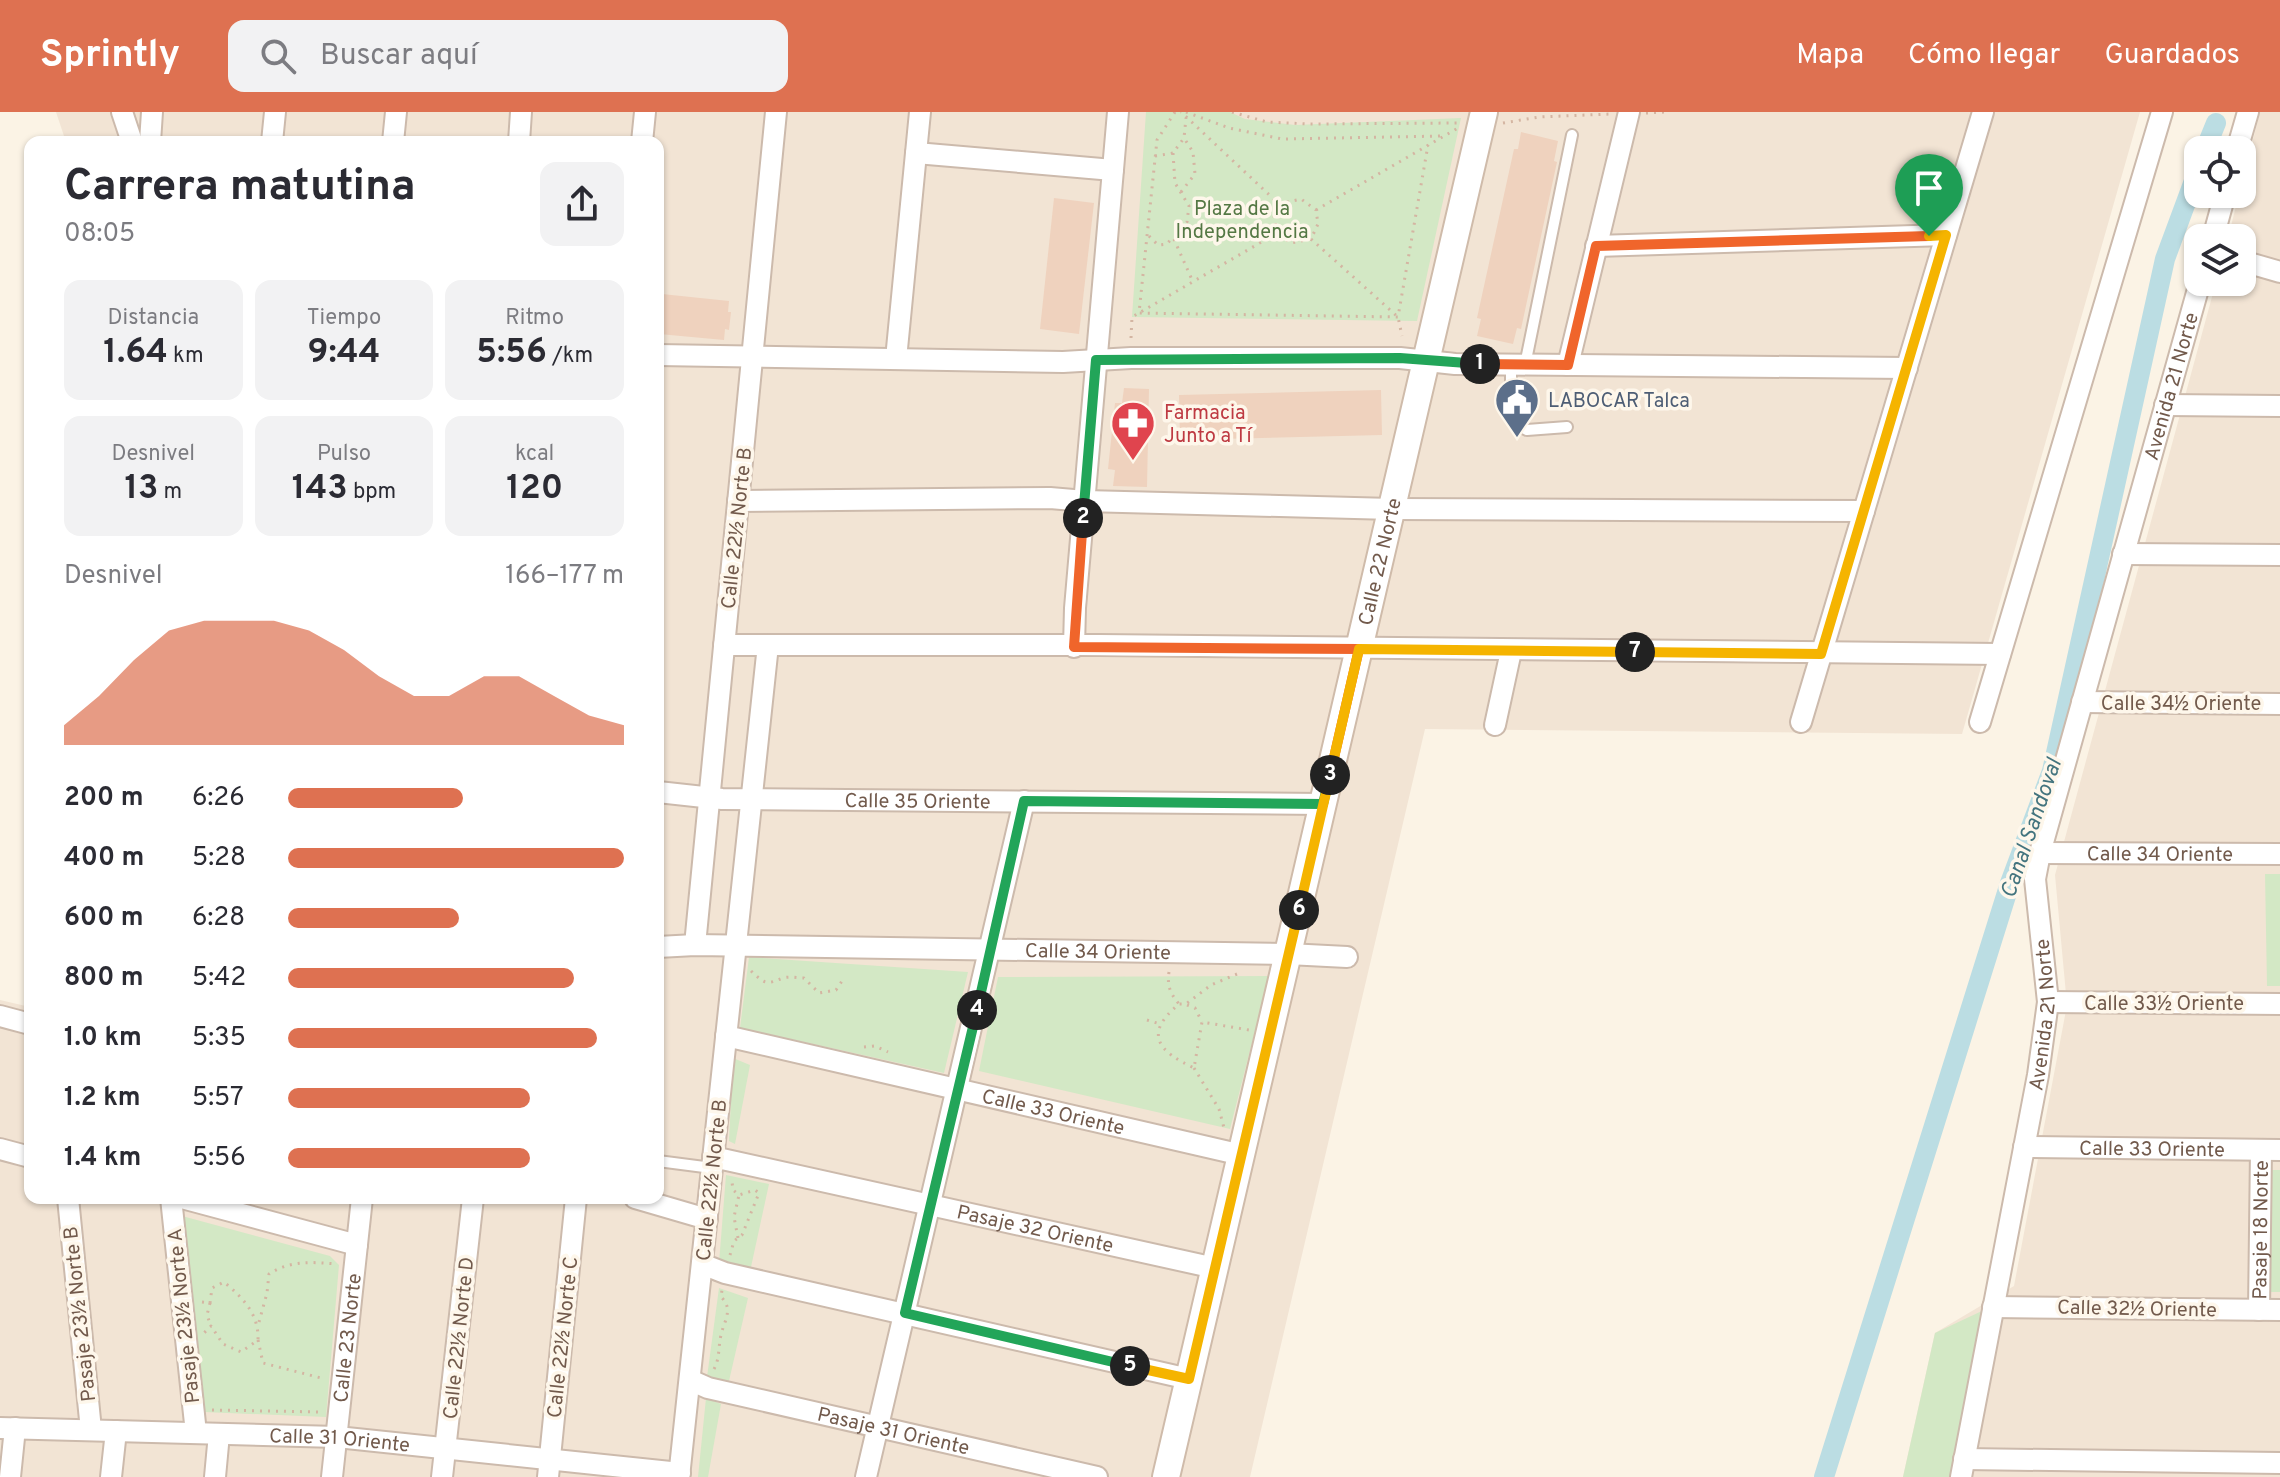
<!DOCTYPE html>
<html lang="es">
<meta charset="utf-8">
<style>
:root{--surface:#fff;--page:#f2f2f3;--text:#2b2b33;--muted:#7c7c81;--accent:#de7151}
body{margin:0;font-family:Overpass,sans-serif;background:var(--page);color:var(--text);height:100vh;display:flex;flex-direction:column;font-size:30px;white-space:nowrap}
*{box-sizing:border-box;margin:0}
p{font-size:26px;color:var(--muted)}
.icon{flex:none;width:44px;height:44px;fill:none;stroke:currentColor;stroke-width:2;stroke-linecap:round;stroke-linejoin:round}
.map{position:relative;flex:1;overflow:hidden}
.side{position:absolute;left:24px;top:24px;width:640px;height:1068px;display:flex;flex-direction:column;background:var(--surface);border-radius:16px;box-shadow:0 2px 6px #0004}
.side>*{flex:none}
.buttons{position:absolute;left:2184px;top:24px;display:grid;gap:16px}
.buttons a{display:grid;place-items:center;width:72px;height:72px;border-radius:16px;background:var(--surface);box-shadow:0 2px 6px #0004;font-size:40px}
.pin{position:absolute;display:grid;place-items:center;width:68px;height:68px;color:#fff;margin:-82px -34px;border-radius:50% 50% 50% 0;rotate:-45deg;box-shadow:0 0 8px #0007}
.pin .icon{rotate:45deg}
.km{position:absolute;width:40px;height:40px;margin:-20px;border-radius:50%;background:#222;color:#fff;font-size:22px;line-height:40px;text-align:center}
.round{display:grid;place-items:center;flex:none;width:84px;height:84px;border-radius:16px;background:var(--page)}
.overview{display:flex;align-items:center;justify-content:space-between;height:136px;padding:0 40px}
h1{font-size:44px;font-weight:700;line-height:60px}
.stats{display:grid;grid-template-columns:repeat(3,1fr);gap:12px;height:136px;padding:8px 40px}
.stats div{display:grid;align-content:center;border-radius:16px;background:var(--page);text-align:center}
.stats b{font-size:34px;font-weight:700}
.stats small{font-size:22px;font-weight:400}
.stats p{font-size:22px}
.chart{height:224px;padding:16px 40px}
.chart p{display:flex;justify-content:space-between}
.chart svg{width:100%;height:144px;margin-top:8px;fill:var(--accent);opacity:.7}
ul{padding:0 40px;list-style:none;font-size:26px}
li{display:grid;grid-template-columns:128px 96px 1fr;align-items:center;height:60px}
li i{height:20px;border-radius:10px;background:var(--accent)}
header{display:flex;align-items:center;gap:48px;box-sizing:border-box;height:112px;padding:0 40px;background:var(--accent);color:#fff}
header strong{font-size:38px}
nav{display:flex;gap:44px;margin-inline-start:auto;font-size:28px}
.search{width:560px;height:72px;background:var(--page);display:flex;align-items:center;gap:20px;box-sizing:border-box;padding:0 28px;border-radius:16px;color:var(--muted);font-size:30px}
.map>svg:first-child{display:block}
.residential{fill:#f2e4d4}
.green{fill:#d3e8c5}
.lines{fill:none;stroke-linecap:round;stroke-linejoin:round}
.canal{stroke:#bbdde3;stroke-width:20}
.building{fill:#efd2be}
.lane-casing{stroke:#ccbaac;stroke-width:14}
.street-casing{stroke:#ccbaac;stroke-width:24}
.secondary-casing{stroke:#cfbbaa;stroke-width:30}
.path{stroke:#d4b5a2;stroke-width:3;stroke-dasharray:2 6;stroke-linecap:butt}
.lane{stroke:#fff;stroke-width:10}
.street{stroke:#fff;stroke-width:20}
.secondary{stroke:#fff;stroke-width:26}
.split-1-casing{stroke:#fff;stroke-width:16}
.split-2-casing{stroke:#fff;stroke-width:16}
.split-3-casing{stroke:#fff;stroke-width:16}
.split-4-casing{stroke:#fff;stroke-width:16}
.split-5-casing{stroke:#fff;stroke-width:16}
.split-6-casing{stroke:#fff;stroke-width:16}
.split-7-casing{stroke:#fff;stroke-width:16}
.split-8-casing{stroke:#fff;stroke-width:16}
.split-1{stroke:#f0652b;stroke-width:10}
.split-2{stroke:#22a559;stroke-width:10}
.split-3{stroke:#f0652b;stroke-width:10}
.split-4{stroke:#22a559;stroke-width:10}
.split-5{stroke:#22a559;stroke-width:10}
.split-6{stroke:#f5b400;stroke-width:10}
.split-7{stroke:#f5b400;stroke-width:10}
.split-8{stroke:#f5b400;stroke-width:10}
.labels{text-anchor:middle;stroke-width:7;stroke-linejoin:round;paint-order:stroke}
.park-label{font-size:20px;fill:#547844;stroke:#fef7eb}
.street-label{font-size:20px;fill:#725a4c;stroke:#fef7eb}
.service-label{font-size:20px;fill:#4e5e75;stroke:#fef7eb;text-anchor:start}
.health-label{font-size:20px;fill:#be3a42;stroke:#fef7eb;text-anchor:start}
.water-label{font-size:22px;font-style:italic;fill:#43747e;stroke:#fef7eb}
</style>
<header>
<strong>Sprintly</strong>
<div class="search"><svg class="icon" aria-label="search" viewBox="0 0 24 24"><circle cx="10" cy="10" r="6"/><path d="M15 15l6 6"/></svg>Buscar aquí</div>
<nav><a>Mapa</a><a>Cómo llegar</a><a>Guardados</a></nav>
</header>
<div class="map">
<svg width="2280" height="1365" viewBox="0 0 2280 1365">
<rect width="100%" height="100%" fill="#fbf3e5"/>
<!-- residential -->
<g class="residential">
<polygon points="56,0 2140,0 1962,622 1425,617 1250,1365 0,1365 0,888 30,895 30,1086 658,1086 658,30 66,30"/>
<polygon points="2260,0 2280,0 2280,1365 1903,1365 1935,1221 2014,1174 2067,893 2055,763 2216,170 2242,170 2242,126 2228,126 2239,82 2242,82 2242,71"/>
</g>
<!-- green -->
<g class="green">
<polygon points="1146,0 1230,0 1245,7 1295,13 1461,6 1417,209 1132,205"/>
<polygon points="2265,762 2280,762 2280,874 2267,874"/>
<polygon points="749,845 968,860 944,961 740,916"/>
<polygon points="1269,864 1230,1017 979,959 998,865"/>
<polygon points="733,946 750,953 735,1032 729,1029"/>
<rect x="2270" y="1058" width="10" height="122"/>
<polygon points="726,1063 769,1072 751,1155 719,1151"/>
<polygon points="182,1104 330,1144 339,1153 326,1305 204,1300"/>
<polygon points="719,1176 748,1186 729,1269 707,1265"/>
<polygon points="1984,1198 1951,1365 1903,1365 1935,1221"/>
<polygon points="706,1286 721,1292 708,1365 698,1365"/>
</g>
<g class="lines">
<!-- canal -->
<g class="canal">
<polyline points="2205,38 2216,11"/>
<polyline points="1824,1365 2010,771 2052,659 2165,147 2198,58"/>
</g>
</g>
<!-- building -->
<g class="building">
<polygon points="1521,20 1558,29 1554,49 1557,50 1521,217 1517,216 1513,232 1477,224 1481,207 1477,206 1514,37 1518,37"/>
<polygon points="1054,86 1094,91 1079,222 1040,217"/>
<polygon points="662,182 729,189 728,200 731,200 729,218 725,217 724,228 659,222"/>
<polygon points="1124,276 1149,277 1147,375 1113,374 1115,358 1108,357 1115,291 1122,291"/>
<polygon points="1381,278 1382,323 1180,328 1179,283"/>
</g>
<g class="lines">
<!-- lane casing -->
<g class="lane-casing">
<g id="lane">
<polyline points="1511,253 1511,299 1516,312 1527,318 1567,315"/>
<polyline points="1525,253 1572,23"/>
<polyline points="658,1049 712,1056"/>
</g>
</g>
<!-- street casing -->
<g class="street-casing">
<g id="street">
<polyline points="122,0 132,30"/>
<polyline points="150,30 152,0"/>
<polyline points="272,30 275,0"/>
<polyline points="393,30 396,0"/>
<polyline points="519,30 521,0"/>
<polyline points="642,30 645,0"/>
<polyline points="2237,38 2248,0"/>
<polyline points="916,41 1113,58"/>
<polyline points="2213,126 2225,82"/>
<polyline points="1596,134 1946,123"/>
<polyline points="2242,149 2280,160"/>
<polyline points="658,243 1063,250 1131,246 1400,246 1455,252 1907,256"/>
<polyline points="896,247 920,0"/>
<polyline points="1568,253 1629,0"/>
<polyline points="2165,293 2280,294"/>
<polyline points="738,389 1050,386 1085,389 1392,397 1864,399"/>
<polyline points="2123,442 2280,443"/>
<polyline points="724,533 1100,533 2000,542"/>
<polyline points="1074,535 1075,496 1118,0"/>
<polyline points="2082,590 2280,592"/>
<polyline points="1801,610 1983,0"/>
<polyline points="1980,610 2162,0"/>
<polyline points="1495,613 1511,539"/>
<path id="s1" d="M658,680L722,687L1323,692"/>
<path id="s2" d="M2040,741L2280,742"/>
<polyline points="695,833 776,0"/>
<path id="s3" d="M658,835L695,833L1288,842L1347,845"/>
<polyline points="2048,890 2280,892"/>
<polyline points="0,904 30,912"/>
<path id="s4" d="M726,924L1242,1043"/>
<path id="s5" d="M2024,1035L2280,1038"/>
<polyline points="0,1037 30,1045"/>
<path id="s6" d="M713,1045L1215,1156"/>
<polyline points="68,1086 91,1318"/>
<polyline points="171,1086 196,1321"/>
<polyline points="182,1086 357,1133"/>
<polyline points="635,1086 707,1107"/>
<polyline points="702,1152 725,1161 1189,1267"/>
<polyline points="1993,1195 2280,1198"/>
<path id="s7" d="M2259,1198L2261,1038"/>
<path id="s8" d="M690,1268L708,1276L1097,1365"/>
<path id="s9" d="M0,1316L337,1325L680,1361"/>
<polyline points="1964,1347 2280,1351"/>
<polyline points="10,1365 15,1316"/>
<polyline points="111,1365 116,1319"/>
<polyline points="215,1365 219,1322"/>
<path id="s10" d="M332,1365L362,1086"/>
<polyline points="442,1365 473,1086"/>
<polyline points="548,1365 576,1086"/>
<polyline points="679,1365 768,533"/>
<polyline points="866,1365 1024,689"/>
<path id="s11" d="M1961,1365L2038,963L2048,890L2035,767L2040,741L2200,170"/>
</g>
</g>
<!-- secondary casing -->
<g class="secondary-casing">
<g id="secondary">
<path id="s12" d="M1166,1365L1484,0"/>
</g>
</g>
<!-- path -->
<g class="path">
<polyline points="1175,0 1157,28 1139,201 1398,205 1428,33"/>
<polyline points="1186,0 1229,16 1282,27 1443,24"/>
<polyline points="1232,0 1267,10 1310,12 1459,11"/>
<polyline points="1646,1 1666,0"/>
<polyline points="1503,11 1539,5 1610,2"/>
<polyline points="1173,41 1175,71 1189,94 1187,110 1173,125 1193,170"/>
<polyline points="1155,44 1173,41 1184,26 1186,6"/>
<polyline points="1181,80 1195,62 1193,40 1184,26"/>
<polyline points="1316,98 1458,16"/>
<polyline points="1277,121 1274,105 1279,92"/>
<polyline points="1149,124 1158,133 1167,132 1173,125"/>
<polyline points="1311,127 1398,205 1402,224"/>
<polyline points="1131,226 1132,205 1277,121 1291,131 1311,127 1318,112 1316,98 1301,87 1279,92 1181,0"/>
<path d="M751,859C765,872 766,873 783,866C789,864 797,866 804,866L819,881L836,878L844,866"/>
<path d="M1169,860C1167,874 1170,881 1179,892"/>
<path d="M1237,862L1211,873L1186,892H1179C1143,922 1158,939 1194,956L1202,910L1249,918"/>
<polyline points="1187,893 1195,896 1202,910"/>
<polyline points="1147,908 1160,912"/>
<polyline points="864,935 875,934 888,940"/>
<polyline points="1194,956 1219,997 1224,1016"/>
<polyline points="738,1126 734,1105 739,1083"/>
<polyline points="730,1143 734,1129 742,1123 759,1081 755,1078 739,1083 733,1078 732,1070"/>
<path d="M202,1190L210,1191L212,1176L224,1170C243,1186 259,1202 258,1228L241,1240L223,1232L211,1214L203,1222"/>
<polyline points="210,1191 207,1203 211,1214"/>
<path d="M259,1210L267,1181L269,1162C291,1148 311,1150 337,1152"/>
<polyline points="258,1228 263,1251 325,1267"/>
<path d="M714,1257C720,1246 718,1236 721,1223C724,1209 734,1197 721,1185L722,1178"/>
<polyline points="212,1298 321,1300"/>
</g>
<!-- lane -->
<use href="#lane" class="lane"/>
<!-- street -->
<use href="#street" class="street"/>
<!-- secondary -->
<use href="#secondary" class="secondary"/>
</g>
<g class="lines">
<!-- split-1 casing -->
<g class="split-1-casing">
<polyline id="split-1" points="1480,252 1568,253 1596,134 1929,124"/>
</g>
<!-- split-2 casing -->
<g class="split-2-casing">
<polyline id="split-2" points="1083,406 1096,248 1400,246 1480,252"/>
</g>
<!-- split-3 casing -->
<g class="split-3-casing">
<polyline id="split-3" points="1083,406 1074,535 1359,537 1330,663"/>
</g>
<!-- split-4 casing -->
<g class="split-4-casing">
<polyline id="split-4" points="977,898 1024,689 1323,692 1330,663"/>
</g>
<!-- split-5 casing -->
<g class="split-5-casing">
<polyline id="split-5" points="977,898 905,1201 1130,1254"/>
</g>
<!-- split-6 casing -->
<g class="split-6-casing">
<polyline id="split-6" points="1130,1254 1189,1267 1299,798"/>
</g>
<!-- split-7 casing -->
<g class="split-7-casing">
<polyline id="split-7" points="1299,798 1359,537 1635,540"/>
</g>
<!-- split-8 casing -->
<g class="split-8-casing">
<polyline id="split-8" points="1635,540 1821,542 1946,123 1929,124"/>
</g>
<!-- split-1 -->
<use href="#split-1" class="split-1"/>
<!-- split-2 -->
<use href="#split-2" class="split-2"/>
<!-- split-3 -->
<use href="#split-3" class="split-3"/>
<!-- split-4 -->
<use href="#split-4" class="split-4"/>
<!-- split-5 -->
<use href="#split-5" class="split-5"/>
<!-- split-6 -->
<use href="#split-6" class="split-6"/>
<!-- split-7 -->
<use href="#split-7" class="split-7"/>
<!-- split-8 -->
<use href="#split-8" class="split-8"/>
</g>
<!-- icons -->
<defs>
<g id="civic-pin" transform="scale(2.3)"><path d="M0 17L-7.5 6A9.5 9.5 0 1 1 7.5 6Z" fill="#5c6f8a" stroke="#fef7eb"/><path d="M-.6-6.5H3V-4.5H.6V-3L4-1V1h2V6H-6V1h2V-1L-.6-3ZM-1.2 2.5V6h2.4V2.5Z" fill="#fff"/></g>
<g id="pharmacy-pin" transform="scale(2.3)"><path d="M0 17L-7.5 6A9.5 9.5 0 1 1 7.5 6Z" fill="#e0444e" stroke="#fef7eb"/><path d="M-2-6h4v4h4v4h-4v4h-4v-4h-4v-4h4Z" fill="#fff"/></g>
</defs>
<g fill-rule="evenodd">
<use href="#civic-pin" x="1517" y="288"/>
<use href="#pharmacy-pin" x="1133" y="311"/>
</g>
<g class="labels">
<!-- park labels -->
<g class="park-label">
<text x="1242" y="103">Plaza de la<tspan x="1242" dy="23">Independencia</tspan></text>
</g>
<!-- street labels -->
<g class="street-label">
<text dy="7" stroke="none"><textPath href="#s11" startOffset="1118">Avenida 21 Norte</textPath></text>
<text transform="translate(736 416) rotate(-84)" y="7">Calle 22½ Norte B</text>
<text dy="7" stroke="none"><textPath href="#s12" startOffset="940">Calle 22 Norte</textPath></text>
<text x="2181" y="598">Calle 34½ Oriente</text>
<text dy="7" stroke="none"><textPath href="#s1" startOffset="260">Calle 35 Oriente</textPath></text>
<text dy="7" stroke="none"><textPath href="#s2" startOffset="120">Calle 34 Oriente</textPath></text>
<text dy="7" stroke="none"><textPath href="#s3" startOffset="440">Calle 34 Oriente</textPath></text>
<text x="2164" y="898">Calle 33½ Oriente</text>
<text dy="7" stroke="none"><textPath href="#s11" startOffset="470">Avenida 21 Norte</textPath></text>
<text dy="7" stroke="none"><textPath href="#s4" startOffset="336">Calle 33 Oriente</textPath></text>
<text dy="7" stroke="none"><textPath href="#s5" startOffset="128">Calle 33 Oriente</textPath></text>
<text transform="translate(711 1068) rotate(-84)" y="7">Calle 22½ Norte B</text>
<text dy="7" stroke="none"><textPath href="#s6" startOffset="330">Pasaje 32 Oriente</textPath></text>
<text dy="7" stroke="none"><textPath href="#s7" startOffset="80">Pasaje 18 Norte</textPath></text>
<text transform="translate(2137 1196) rotate(1)" y="7">Calle 32½ Oriente</text>
<text transform="translate(79 1202) rotate(-96)" y="7">Pasaje 23½ Norte B</text>
<text transform="translate(183 1204) rotate(-96)" y="7">Pasaje 23½ Norte A</text>
<text transform="translate(562 1225) rotate(-84)" y="7">Calle 22½ Norte C</text>
<text dy="7" stroke="none"><textPath href="#s10" startOffset="140">Calle 23 Norte</textPath></text>
<text transform="translate(458 1226) rotate(-84)" y="7">Calle 22½ Norte D</text>
<text dy="7" stroke="none"><textPath href="#s8" startOffset="210">Pasaje 31 Oriente</textPath></text>
<text dy="7" stroke="none"><textPath href="#s9" startOffset="340">Calle 31 Oriente</textPath></text>
</g>
<!-- service labels -->
<g class="service-label">
<text x="1548" y="295">LABOCAR Talca</text>
</g>
<!-- health labels -->
<g class="health-label">
<text x="1164" y="307">Farmacia<tspan x="1164" dy="23">Junto a Tí</tspan></text>
</g>
<!-- water labels -->
<g class="water-label">
<text transform="translate(2030 716) rotate(-71)" y="8">Canal Sandoval</text>
</g>
</g>
</svg>
<div class="buttons">
<a><svg class="icon" aria-label="locate" viewBox="0 0 24 24"><circle cx="12" cy="12" r="6"/><path d="M12 2v4M12 18v4M2 12h4M18 12h4"/></svg></a>
<a><svg class="icon" aria-label="layers" viewBox="0 0 24 24"><path d="M12 4l9 5-9 5-9-5zM3 14l9 5 9-5"/></svg></a>
</div>
<div class="pin" style="left:1929px;top:124px;background:#1e9e55"><svg class="icon" aria-label="arrive" viewBox="0 0 24 24"><path d="M6 21V4h12l-3 4 3 4H6"/></svg></div>
<b class="km" style="left:1480px;top:252px">1</b>
<b class="km" style="left:1083px;top:406px">2</b>
<b class="km" style="left:1330px;top:663px">3</b>
<b class="km" style="left:977px;top:898px">4</b>
<b class="km" style="left:1130px;top:1254px">5</b>
<b class="km" style="left:1299px;top:798px">6</b>
<b class="km" style="left:1635px;top:540px">7</b>
<section class="side">
<div class="overview"><div><h1>Carrera matutina</h1><p>08:05</p></div><a class="round"><svg class="icon" aria-label="share" viewBox="0 0 24 24"><path d="M12 15V3M7 8l5-5 5 5M5 13v7h14v-7"/></svg></a></div>
<div class="stats">
<div><p>Distancia</p><b>1.64<small> km</small></b></div>
<div><p>Tiempo</p><b>9:44</b></div>
<div><p>Ritmo</p><b>5:56<small> /km</small></b></div>
</div>
<div class="stats">
<div><p>Desnivel</p><b>13<small> m</small></b></div>
<div><p>Pulso</p><b>143<small> bpm</small></b></div>
<div><p>kcal</p><b>120</b></div>
</div>
<div class="chart"><p><span>Desnivel</span>166–177 m</p>
<svg viewBox="0 0 160 44" preserveAspectRatio="none"><path d="M0 44V38L10 29L20 18L30 9L40 6L50 6L60 6L70 9L80 15L90 23L100 29L110 29L120 23L130 23L140 29L150 35L160 38V44z"/></svg>
</div>
<ul>
<li><b>200 m</b>6:26<i style="width:52%"></i></li>
<li><b>400 m</b>5:28<i style="width:100%"></i></li>
<li><b>600 m</b>6:28<i style="width:51%"></i></li>
<li><b>800 m</b>5:42<i style="width:85%"></i></li>
<li><b>1.0 km</b>5:35<i style="width:92%"></i></li>
<li><b>1.2 km</b>5:57<i style="width:72%"></i></li>
<li><b>1.4 km</b>5:56<i style="width:72%"></i></li>
</ul>
</section>
</div>
